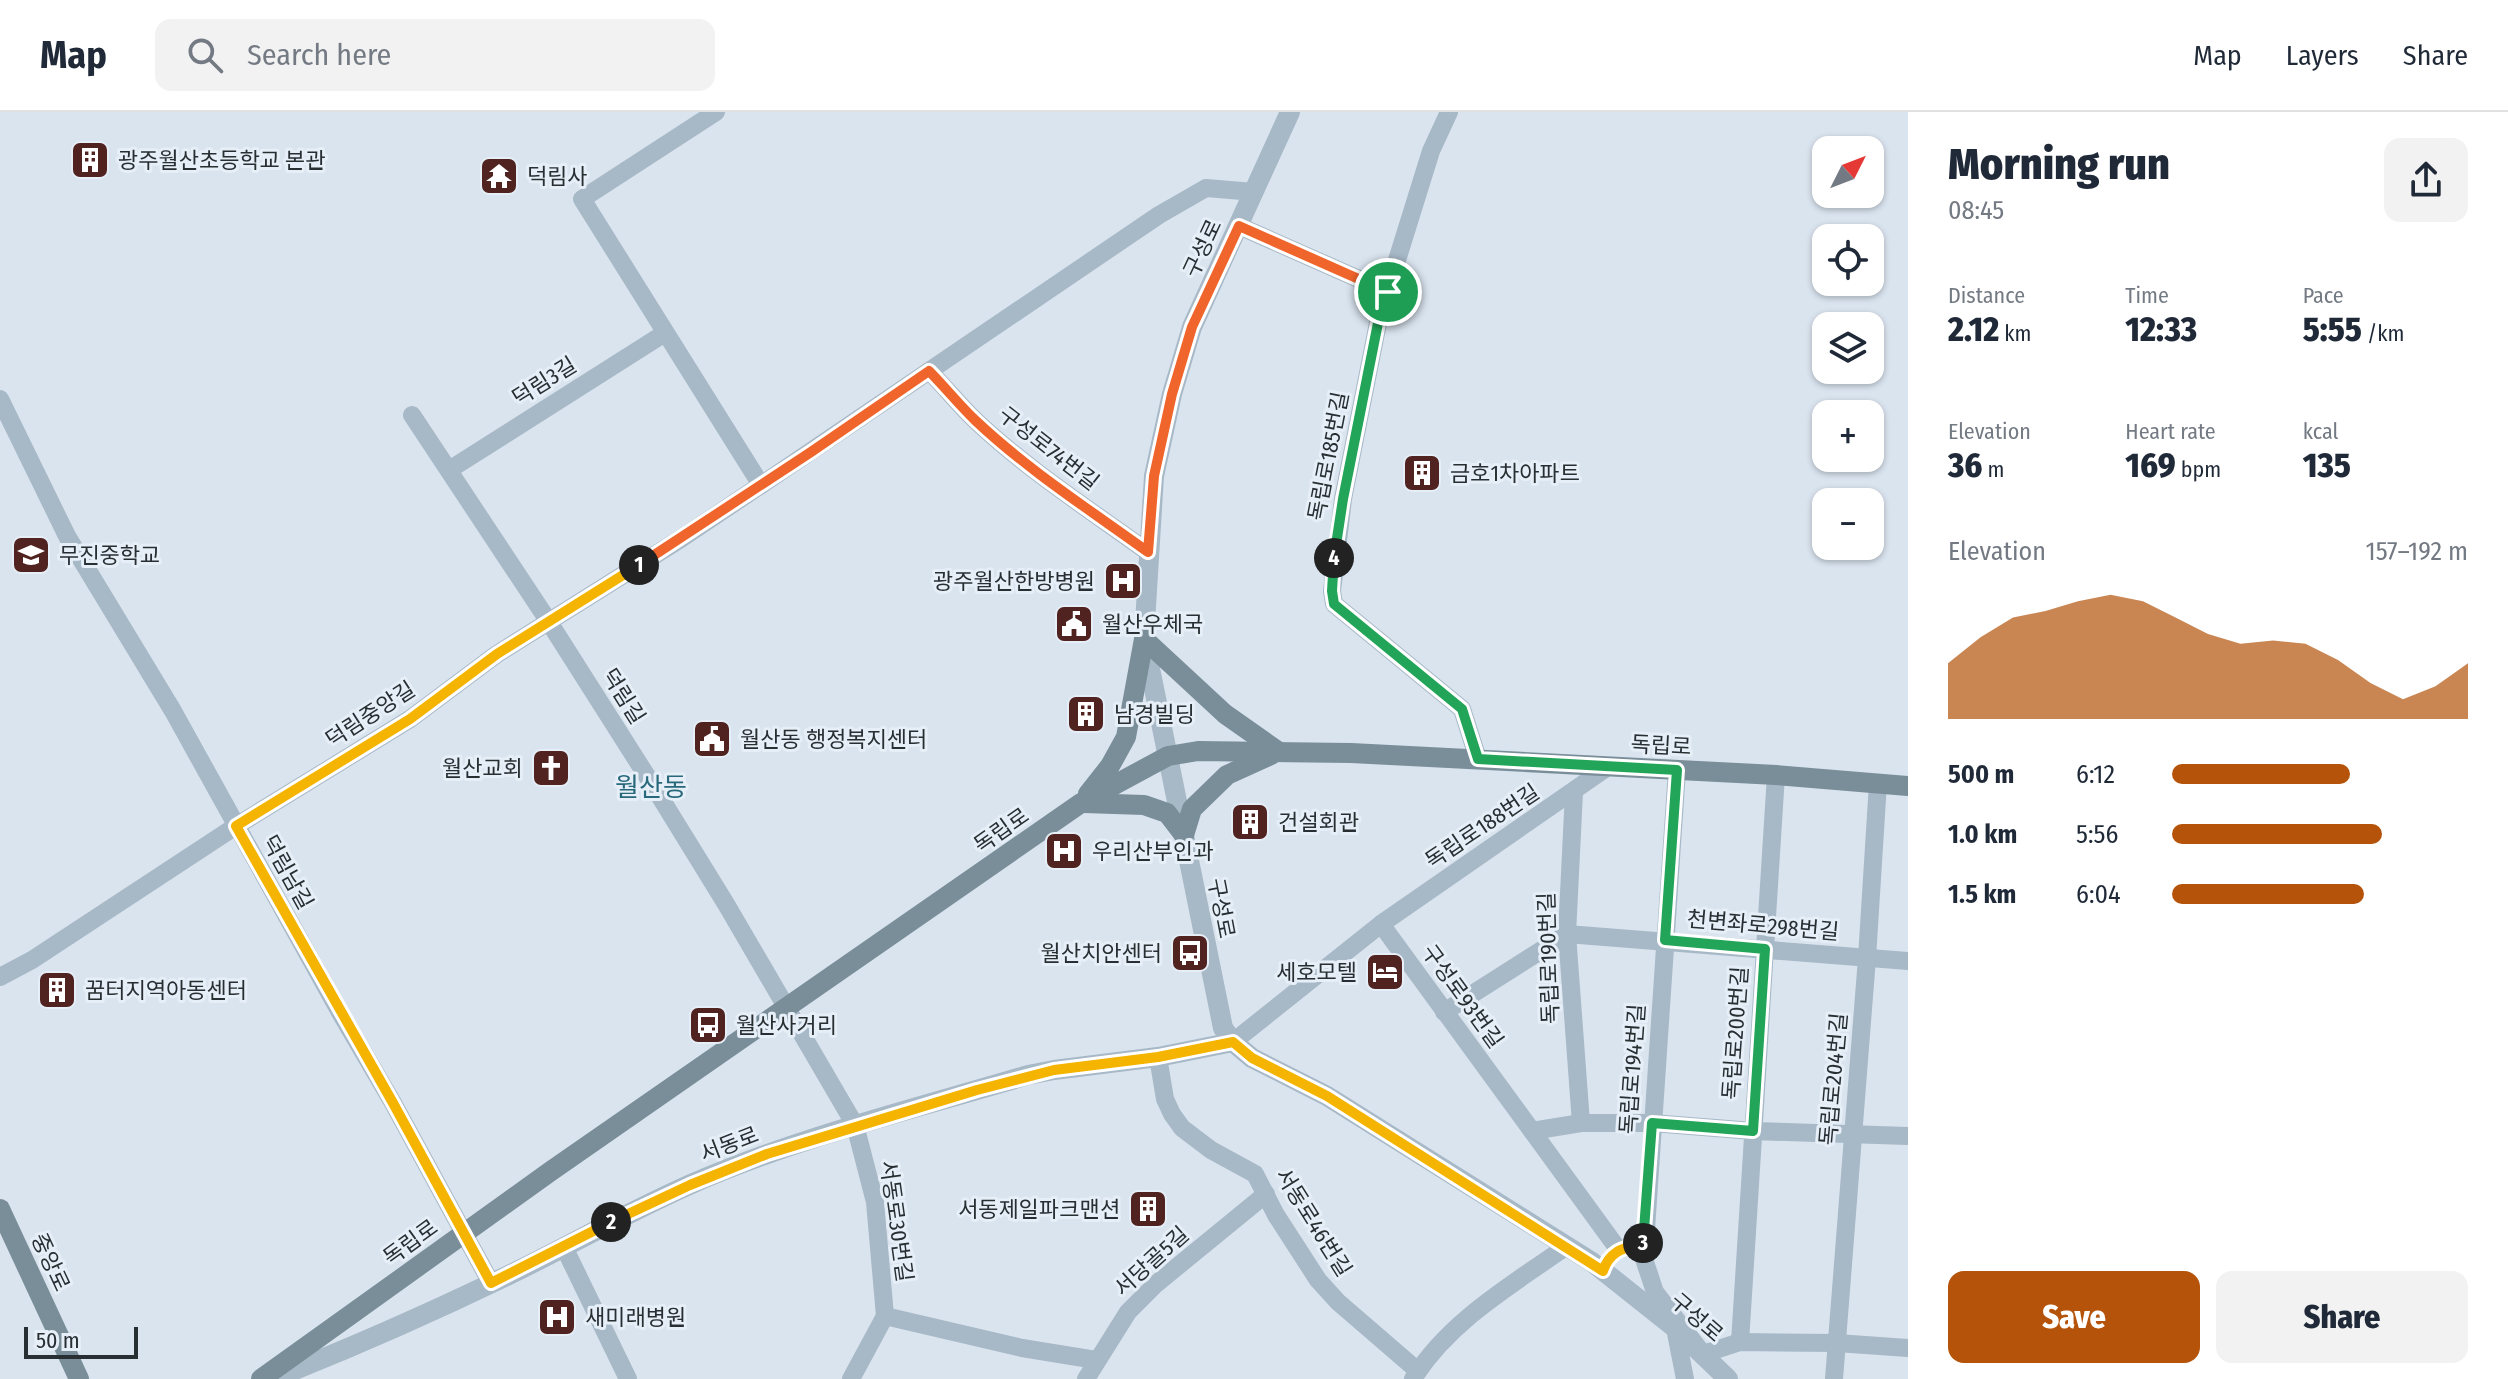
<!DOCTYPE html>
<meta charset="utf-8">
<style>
:root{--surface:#fff;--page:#f2f2f3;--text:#1f2937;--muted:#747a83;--line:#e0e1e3;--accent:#b45309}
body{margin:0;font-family:"Fira Sans Condensed","Noto Sans KR",sans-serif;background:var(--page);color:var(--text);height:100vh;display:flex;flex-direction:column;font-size:30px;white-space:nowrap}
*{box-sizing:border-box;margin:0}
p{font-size:26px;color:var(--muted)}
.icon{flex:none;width:44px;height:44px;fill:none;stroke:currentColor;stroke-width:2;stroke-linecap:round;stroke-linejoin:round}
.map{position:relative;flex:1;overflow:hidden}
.sheet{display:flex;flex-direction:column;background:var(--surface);width:600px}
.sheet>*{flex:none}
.needle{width:52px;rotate:48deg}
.fabs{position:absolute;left:1812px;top:24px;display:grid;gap:16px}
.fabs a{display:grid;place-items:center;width:72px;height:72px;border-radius:16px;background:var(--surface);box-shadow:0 2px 6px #0004;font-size:40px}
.scale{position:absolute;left:24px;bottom:20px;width:114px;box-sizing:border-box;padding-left:8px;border:4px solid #272f33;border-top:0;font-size:22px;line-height:28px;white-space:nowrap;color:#272f33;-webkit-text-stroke:6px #e6eef7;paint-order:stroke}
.pin{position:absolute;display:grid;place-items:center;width:68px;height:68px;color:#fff;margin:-34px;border:4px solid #fff;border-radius:50%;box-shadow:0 2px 8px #0007}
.km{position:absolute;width:40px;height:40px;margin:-20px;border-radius:50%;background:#222;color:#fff;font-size:22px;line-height:40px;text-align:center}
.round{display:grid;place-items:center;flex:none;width:84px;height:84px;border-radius:16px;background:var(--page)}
.summary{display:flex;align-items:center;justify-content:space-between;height:136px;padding:0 40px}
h1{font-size:44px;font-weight:800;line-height:60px}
.figures{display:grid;grid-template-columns:repeat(3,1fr);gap:12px;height:136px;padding:8px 40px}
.figures div{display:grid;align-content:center}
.figures b{font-size:34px;font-weight:800}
.figures small{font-size:22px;font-weight:400}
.figures p{font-size:22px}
.chart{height:224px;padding:16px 40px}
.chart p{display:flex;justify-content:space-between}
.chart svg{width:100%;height:144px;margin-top:8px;fill:var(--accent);opacity:.7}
.button{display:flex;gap:16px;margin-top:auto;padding:16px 40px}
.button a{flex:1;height:92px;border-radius:16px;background:var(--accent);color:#fff;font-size:32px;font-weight:800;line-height:92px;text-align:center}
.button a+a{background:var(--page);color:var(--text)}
ul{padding:0 40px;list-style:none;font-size:26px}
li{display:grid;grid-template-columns:128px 96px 1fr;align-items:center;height:60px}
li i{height:20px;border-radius:10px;background:var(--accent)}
header{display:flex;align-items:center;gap:48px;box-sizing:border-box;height:112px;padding:0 40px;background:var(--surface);border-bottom:2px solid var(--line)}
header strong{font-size:38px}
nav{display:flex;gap:44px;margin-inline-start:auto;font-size:28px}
.search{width:560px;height:72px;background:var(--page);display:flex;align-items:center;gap:20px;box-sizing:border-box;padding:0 28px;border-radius:16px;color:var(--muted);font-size:30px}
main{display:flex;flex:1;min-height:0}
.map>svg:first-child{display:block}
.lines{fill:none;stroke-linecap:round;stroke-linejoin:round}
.minor{stroke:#a7b8c6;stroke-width:18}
.tertiary{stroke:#a7b8c6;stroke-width:20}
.secondary{stroke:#798e99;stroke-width:20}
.split-1-casing{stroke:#fff;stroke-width:16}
.split-2-casing{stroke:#fff;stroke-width:16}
.split-3-casing{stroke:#fff;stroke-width:16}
.split-4-casing{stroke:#fff;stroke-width:16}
.split-5-casing{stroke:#fff;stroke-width:16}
.split-1{stroke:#f0652b;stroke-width:10}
.split-2{stroke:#f5b400;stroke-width:10}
.split-3{stroke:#f5b400;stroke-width:10}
.split-4{stroke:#22a559;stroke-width:10}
.split-5{stroke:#22a559;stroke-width:10}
.labels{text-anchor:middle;stroke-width:6;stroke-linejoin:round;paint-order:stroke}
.poi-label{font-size:22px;fill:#272f33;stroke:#e6eef7;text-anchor:start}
.street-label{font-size:22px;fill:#272f33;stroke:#e6eef7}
.quarter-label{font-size:26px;fill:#27687b;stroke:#e6eef7}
</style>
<header>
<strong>Map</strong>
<div class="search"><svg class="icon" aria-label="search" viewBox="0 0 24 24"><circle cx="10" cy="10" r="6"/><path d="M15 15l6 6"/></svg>Search here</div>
<nav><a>Map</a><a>Layers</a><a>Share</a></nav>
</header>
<main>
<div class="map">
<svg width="1908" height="1267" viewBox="0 0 1908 1267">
<rect width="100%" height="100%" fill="#dae4ef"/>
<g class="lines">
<!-- minor -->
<g class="minor">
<polyline points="716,0 582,87 761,373 1159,103 1206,76 1254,80"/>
<polyline points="1449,0 1431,39 1379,206 1343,387 1332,479 1334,492 1462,597 1478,647"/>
<polyline points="1239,114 1388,180"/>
<path d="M929,259C945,275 959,293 976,309C1028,358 1090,398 1148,440"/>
<polyline points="0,287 67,424 173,599 342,904 393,991 491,1171"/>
<polyline points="412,303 549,510 657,680 726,792 855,1013 875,1090 885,1204 1022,1236 1096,1248"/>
<polyline points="449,358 665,221"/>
<polyline points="1677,658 1644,1147 1655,1180 1703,1242 1740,1230 1837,1231 1908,1236"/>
<polyline points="1574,680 1567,822 1581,1011"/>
<polyline points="1381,812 1618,1137"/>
<polyline points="0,865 32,848 236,714 410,607 497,542 682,426 761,373"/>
<polyline points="1444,900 1567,822 1908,849"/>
<polyline points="1233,930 1381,812 1609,654"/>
<polyline points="1158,945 1165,987 1172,1002 1182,1016 1211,1038 1255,1062 1276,1103 1318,1168 1338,1190 1418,1259"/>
<polyline points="1532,1019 1581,1011 1652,1011 1753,1019 1908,1024"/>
<polyline points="564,1135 628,1267"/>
<polyline points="1675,1216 1685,1267"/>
<polyline points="1740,1230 1776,663"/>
<polyline points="851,1267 885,1204"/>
<polyline points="1086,1267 1128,1200 1156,1172 1266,1082"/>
<path d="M1413,1267C1449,1209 1513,1172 1567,1134"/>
<polyline points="1834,1267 1867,846 1878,671"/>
</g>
<!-- tertiary -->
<g class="tertiary">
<polyline points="1290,0 1192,215 1172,282 1154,364 1144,527 1223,916 1233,930 1252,946 1327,984 1592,1150 1675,1216 1728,1267"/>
<path d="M272,1267C356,1234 439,1197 521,1157C577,1129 631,1099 689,1073C798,1025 914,997 1028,963L1054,958L1158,945L1233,930"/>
</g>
<!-- secondary -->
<g class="secondary">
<polyline points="1144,527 1225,602 1279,640"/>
<polyline points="1088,682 1110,654 1126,625 1144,527"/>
<polyline points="1084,691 1144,693 1167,701 1184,723"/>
<polyline points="1184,723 1192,697 1227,663 1271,643"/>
<polyline points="0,1097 79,1267"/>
<polyline points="261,1267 551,1059 1081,691 1168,644 1198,639 1351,641 1776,663 1908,674"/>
</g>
</g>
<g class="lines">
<!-- split-1 casing -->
<g class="split-1-casing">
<path id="split-1" d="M639,453L811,340L929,259C945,275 959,293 976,309C1028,358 1090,398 1148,440L1154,364L1172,282L1192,215L1239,114L1388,180"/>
</g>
<!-- split-2 casing -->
<g class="split-2-casing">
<polyline id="split-2" points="611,1110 491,1171 393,991 236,714 410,607 497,542 639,453"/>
</g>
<!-- split-3 casing -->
<g class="split-3-casing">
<path id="split-3" d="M611,1110L690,1073L767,1042L977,978L1054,958L1158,945L1233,930L1252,946L1327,984L1603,1159C1610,1138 1624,1136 1643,1131"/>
</g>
<!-- split-4 casing -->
<g class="split-4-casing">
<polyline id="split-4" points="1334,446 1332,479 1334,492 1462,597 1478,647 1677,658 1665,828 1765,837 1753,1019 1652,1011 1643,1131"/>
</g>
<!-- split-5 casing -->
<g class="split-5-casing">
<polyline id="split-5" points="1334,446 1343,387 1379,206 1388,180"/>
</g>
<!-- split-1 -->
<use href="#split-1" class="split-1"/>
<!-- split-2 -->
<use href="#split-2" class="split-2"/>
<!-- split-3 -->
<use href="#split-3" class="split-3"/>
<!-- split-4 -->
<use href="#split-4" class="split-4"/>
<!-- split-5 -->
<use href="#split-5" class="split-5"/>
</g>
<!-- icons -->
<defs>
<g id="building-square" transform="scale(2)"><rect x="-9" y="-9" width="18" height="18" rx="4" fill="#502320" stroke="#e6eef7"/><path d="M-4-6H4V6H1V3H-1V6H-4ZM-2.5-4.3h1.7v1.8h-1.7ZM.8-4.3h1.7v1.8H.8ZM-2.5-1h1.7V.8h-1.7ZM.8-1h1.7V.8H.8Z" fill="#fff"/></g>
<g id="temple-square" transform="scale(2)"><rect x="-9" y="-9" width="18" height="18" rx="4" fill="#502320" stroke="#e6eef7"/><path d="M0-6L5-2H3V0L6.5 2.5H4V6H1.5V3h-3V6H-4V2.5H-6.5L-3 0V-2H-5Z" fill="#fff"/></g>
<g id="school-square" transform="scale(2)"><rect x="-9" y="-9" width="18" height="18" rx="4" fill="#502320" stroke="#e6eef7"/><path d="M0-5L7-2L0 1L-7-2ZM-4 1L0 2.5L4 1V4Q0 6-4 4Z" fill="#fff"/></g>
<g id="hospital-square" transform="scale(2)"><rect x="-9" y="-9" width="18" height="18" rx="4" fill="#502320" stroke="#e6eef7"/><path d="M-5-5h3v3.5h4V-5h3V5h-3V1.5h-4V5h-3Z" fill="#fff"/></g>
<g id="civic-square" transform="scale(2)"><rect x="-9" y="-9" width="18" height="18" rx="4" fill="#502320" stroke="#e6eef7"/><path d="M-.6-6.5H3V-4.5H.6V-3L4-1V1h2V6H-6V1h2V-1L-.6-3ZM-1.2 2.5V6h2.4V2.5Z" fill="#fff"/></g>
<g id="church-square" transform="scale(2)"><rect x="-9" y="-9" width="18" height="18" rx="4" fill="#502320" stroke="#e6eef7"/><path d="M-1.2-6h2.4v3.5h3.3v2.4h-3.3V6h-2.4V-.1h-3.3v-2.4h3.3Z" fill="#fff"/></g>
<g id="bus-square" transform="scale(2)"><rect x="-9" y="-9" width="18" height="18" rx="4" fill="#502320" stroke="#e6eef7"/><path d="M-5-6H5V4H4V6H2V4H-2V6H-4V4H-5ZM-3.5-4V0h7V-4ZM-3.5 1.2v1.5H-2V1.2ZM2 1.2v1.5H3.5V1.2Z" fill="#fff"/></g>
<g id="hotel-square" transform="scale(2)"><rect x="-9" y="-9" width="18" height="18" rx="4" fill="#502320" stroke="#e6eef7"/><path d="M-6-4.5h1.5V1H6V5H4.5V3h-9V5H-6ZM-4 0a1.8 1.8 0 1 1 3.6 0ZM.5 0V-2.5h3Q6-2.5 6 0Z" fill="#fff"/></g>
</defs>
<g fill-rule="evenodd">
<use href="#building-square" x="90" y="48"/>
<use href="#temple-square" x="499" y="64"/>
<use href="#building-square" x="1422" y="361"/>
<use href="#school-square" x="31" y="443"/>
<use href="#hospital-square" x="1123" y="469"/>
<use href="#civic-square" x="1074" y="512"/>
<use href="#building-square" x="1086" y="602"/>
<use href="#civic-square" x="712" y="627"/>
<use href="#church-square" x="551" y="656"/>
<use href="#building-square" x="1250" y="710"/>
<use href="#hospital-square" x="1064" y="739"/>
<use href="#bus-square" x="1190" y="841"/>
<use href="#hotel-square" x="1385" y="860"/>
<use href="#building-square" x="57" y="878"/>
<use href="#bus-square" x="708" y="913"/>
<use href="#building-square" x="1148" y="1097"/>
<use href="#hospital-square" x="557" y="1205"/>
</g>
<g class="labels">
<!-- poi labels -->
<g class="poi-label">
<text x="118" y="56">광주월산초등학교 본관</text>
<text x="527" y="72">덕림사</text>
<text x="1450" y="369">금호1차아파트</text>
<text x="59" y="451">무진중학교</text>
<text x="1095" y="477" text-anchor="end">광주월산한방병원</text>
<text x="1102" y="520">월산우체국</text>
<text x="1114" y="610">남경빌딩</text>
<text x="740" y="635">월산동 행정복지센터</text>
<text x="523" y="664" text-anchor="end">월산교회</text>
<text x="1278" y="718">건설회관</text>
<text x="1092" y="747">우리산부인과</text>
<text x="1162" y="849" text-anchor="end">월산치안센터</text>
<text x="1357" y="868" text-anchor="end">세호모텔</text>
<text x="85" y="886">꿈터지역아동센터</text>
<text x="736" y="921">월산사거리</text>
<text x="1120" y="1105" text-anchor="end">서동제일파크맨션</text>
<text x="585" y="1213">새미래병원</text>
</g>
<!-- street labels -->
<g class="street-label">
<text transform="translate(1202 136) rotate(-65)" y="8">구성로</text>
<text transform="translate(544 269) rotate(-32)" y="8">덕림3길</text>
<text transform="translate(1049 336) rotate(38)" y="8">구성로74번길</text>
<text transform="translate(1328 344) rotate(-79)" y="8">독립로185번길</text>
<text transform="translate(624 584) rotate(58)" y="8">덕림길</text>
<text transform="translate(370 602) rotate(-33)" y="8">덕림중앙길</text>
<text transform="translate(1661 633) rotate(3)" y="8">독립로</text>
<text transform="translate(1482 714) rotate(-34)" y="8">독립로188번길</text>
<text transform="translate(1001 718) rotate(-35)" y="8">독립로</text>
<text transform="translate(288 760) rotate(61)" y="8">덕림남길</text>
<text transform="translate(1222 796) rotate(79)" y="8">구성로</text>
<text transform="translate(1763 813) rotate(5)" y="8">천변좌로298번길</text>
<text transform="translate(1548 846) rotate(-92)" y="8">독립로190번길</text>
<text transform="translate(1463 884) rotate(54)" y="8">구성로93번길</text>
<text transform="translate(1735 921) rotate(-86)" y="8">독립로200번길</text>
<text transform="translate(1632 957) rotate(-86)" y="8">독립로194번길</text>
<text transform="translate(1833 967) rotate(-85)" y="8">독립로204번길</text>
<text transform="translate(729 1032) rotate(-21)" y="8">서동로</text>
<text transform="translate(897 1109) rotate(82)" y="8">서동로30번길</text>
<text transform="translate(1314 1110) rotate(58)" y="8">서동로46번길</text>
<text transform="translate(410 1130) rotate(-36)" y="8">독립로</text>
<text transform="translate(1151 1149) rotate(-42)" y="8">서당골5길</text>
<text transform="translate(51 1150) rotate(65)" y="8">중앙로</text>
<text transform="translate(1697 1205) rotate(41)" y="8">구성로</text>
</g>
<!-- quarter labels -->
<g class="quarter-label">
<text x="651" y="684">월산동</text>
</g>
</g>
</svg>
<div class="fabs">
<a><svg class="needle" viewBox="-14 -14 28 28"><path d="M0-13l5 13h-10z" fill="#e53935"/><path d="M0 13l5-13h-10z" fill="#747a83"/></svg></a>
<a><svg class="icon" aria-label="locate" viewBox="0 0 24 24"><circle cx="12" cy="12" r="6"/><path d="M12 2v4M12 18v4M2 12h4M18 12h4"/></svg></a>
<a><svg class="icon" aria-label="layers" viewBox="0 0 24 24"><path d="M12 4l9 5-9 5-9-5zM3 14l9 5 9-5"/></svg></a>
<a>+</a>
<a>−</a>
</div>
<div class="scale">50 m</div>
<div class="pin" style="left:1388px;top:180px;background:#1e9e55"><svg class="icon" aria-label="arrive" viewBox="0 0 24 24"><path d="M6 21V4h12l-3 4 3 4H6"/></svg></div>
<b class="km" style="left:639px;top:453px">1</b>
<b class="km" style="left:611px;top:1110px">2</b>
<b class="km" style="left:1643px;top:1131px">3</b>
<b class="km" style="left:1334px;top:446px">4</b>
</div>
<section class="sheet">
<div class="summary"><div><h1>Morning run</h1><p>08:45</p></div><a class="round"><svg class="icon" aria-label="share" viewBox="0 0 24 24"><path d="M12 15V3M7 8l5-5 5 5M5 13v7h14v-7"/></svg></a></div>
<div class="figures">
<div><p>Distance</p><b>2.12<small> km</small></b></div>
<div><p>Time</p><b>12:33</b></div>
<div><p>Pace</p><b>5:55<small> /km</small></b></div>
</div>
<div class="figures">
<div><p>Elevation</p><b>36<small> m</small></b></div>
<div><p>Heart rate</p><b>169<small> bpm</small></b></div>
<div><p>kcal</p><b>135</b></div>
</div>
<div class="chart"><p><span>Elevation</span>157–192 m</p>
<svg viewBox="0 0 160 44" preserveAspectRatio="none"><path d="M0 44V27L10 19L20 13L30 11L40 8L50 6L60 8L70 13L80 18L90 21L100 20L110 21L120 26L130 33L140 38L150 34L160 27V44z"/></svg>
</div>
<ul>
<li><b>500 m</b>6:12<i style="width:60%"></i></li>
<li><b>1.0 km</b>5:56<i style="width:71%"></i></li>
<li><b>1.5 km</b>6:04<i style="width:65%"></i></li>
</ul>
<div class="button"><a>Save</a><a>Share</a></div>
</section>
</main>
